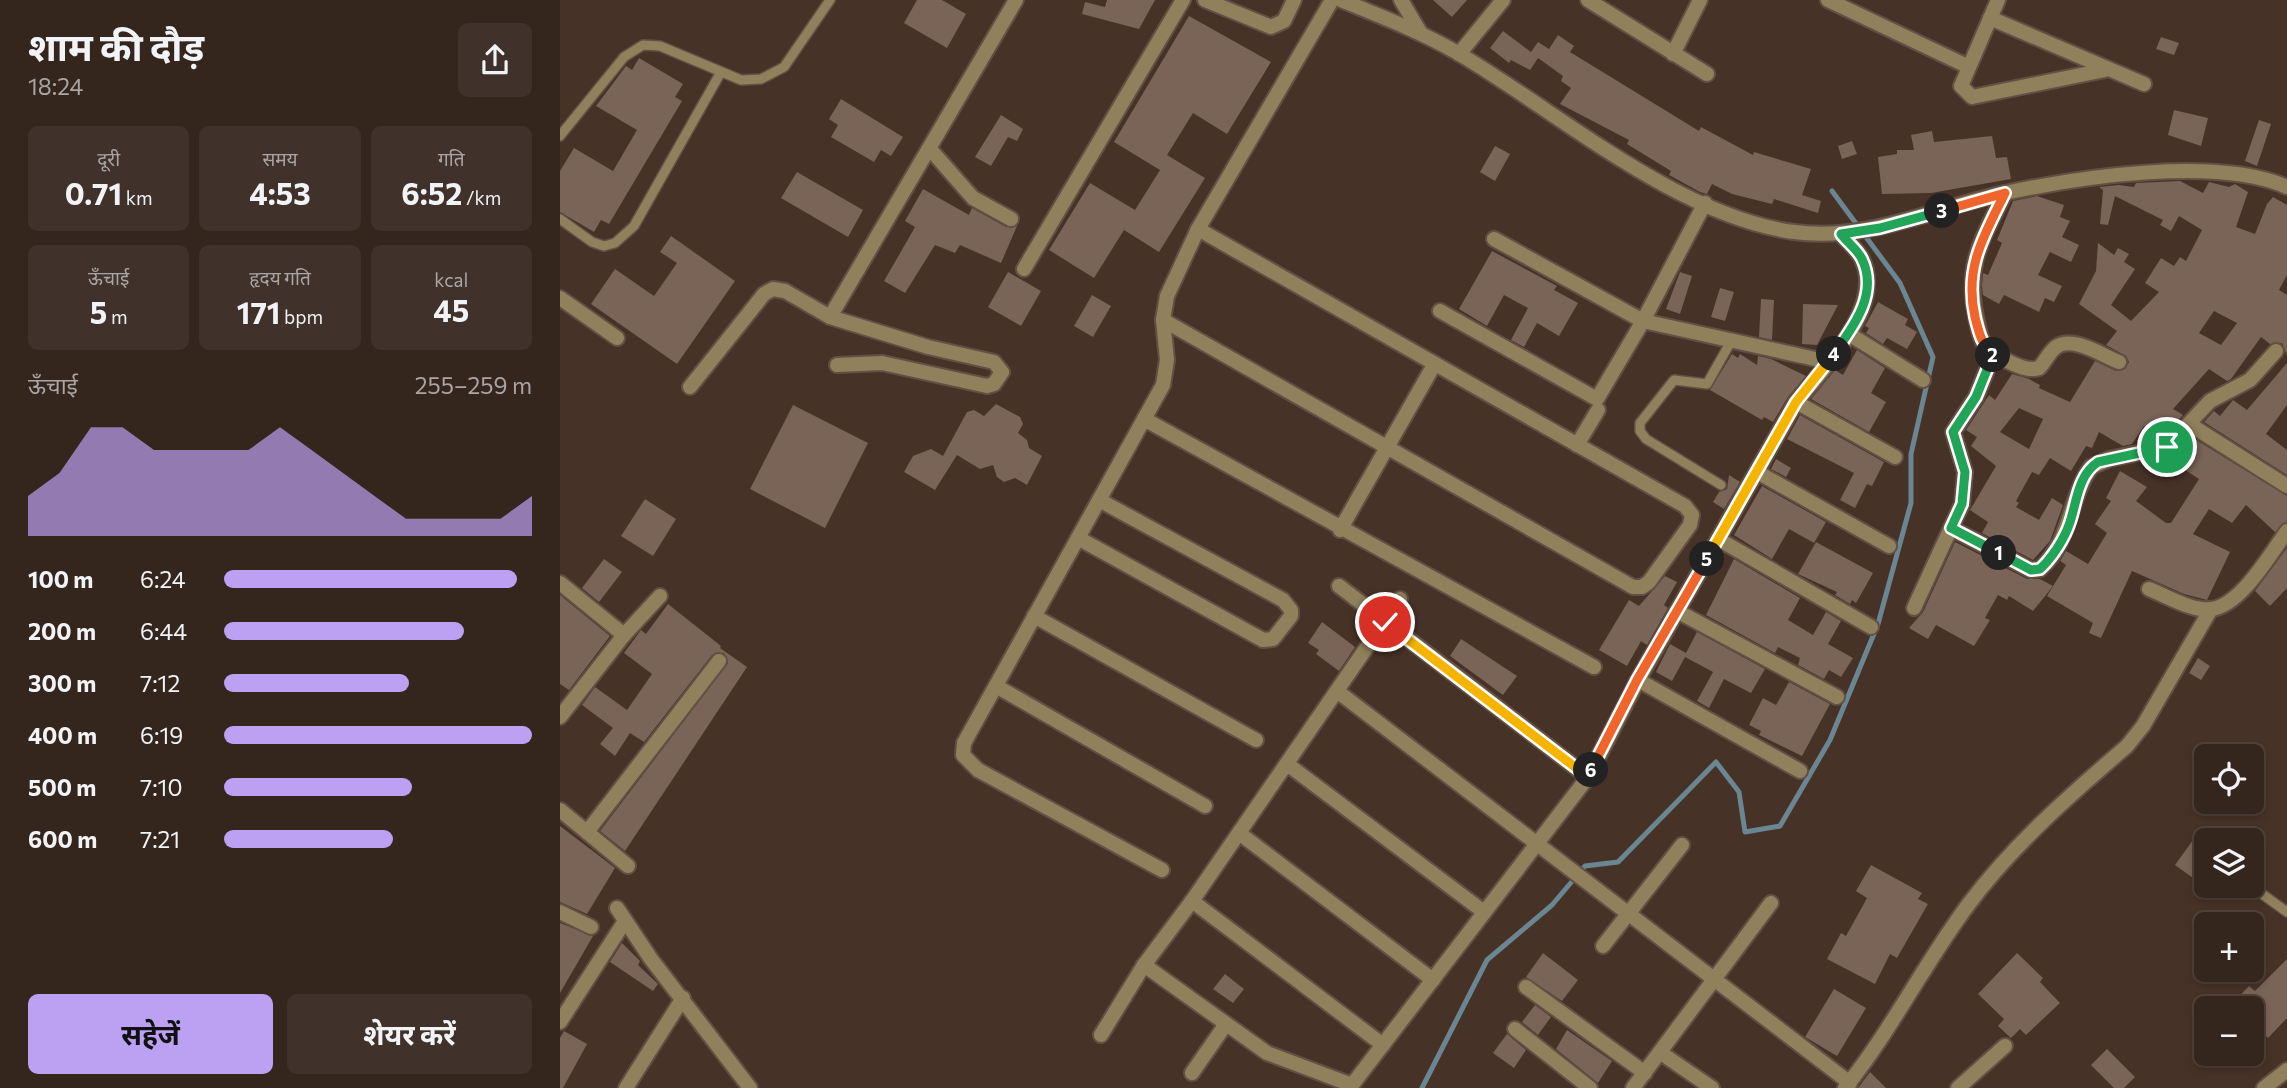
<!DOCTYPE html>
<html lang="hi">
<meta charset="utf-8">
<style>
:root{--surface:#35261d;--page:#40322a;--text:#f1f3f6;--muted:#aaa5a4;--line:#4f433b;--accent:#bca0f2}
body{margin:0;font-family:Commissioner,"Noto Sans Devanagari",sans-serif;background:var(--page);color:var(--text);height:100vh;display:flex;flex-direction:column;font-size:26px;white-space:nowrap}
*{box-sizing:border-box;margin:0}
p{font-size:23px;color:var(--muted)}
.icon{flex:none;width:38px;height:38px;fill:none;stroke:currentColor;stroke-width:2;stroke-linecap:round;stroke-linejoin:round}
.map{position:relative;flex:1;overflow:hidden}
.sheet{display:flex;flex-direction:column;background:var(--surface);width:560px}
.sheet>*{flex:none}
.controls{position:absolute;left:1634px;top:744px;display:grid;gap:14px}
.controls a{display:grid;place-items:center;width:70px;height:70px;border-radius:10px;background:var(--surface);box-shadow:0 4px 10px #0003,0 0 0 2px var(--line);font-size:35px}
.pin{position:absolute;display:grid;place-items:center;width:60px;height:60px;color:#fff;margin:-30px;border:4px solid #fff;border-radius:50%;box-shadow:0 2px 7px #0007}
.km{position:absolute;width:35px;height:35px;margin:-18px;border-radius:50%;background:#222;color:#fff;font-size:19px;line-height:35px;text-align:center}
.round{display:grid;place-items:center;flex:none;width:74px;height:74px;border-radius:10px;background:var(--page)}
.head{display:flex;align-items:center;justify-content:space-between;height:119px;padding:0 28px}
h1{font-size:38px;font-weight:700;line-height:52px}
.figures{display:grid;grid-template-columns:repeat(3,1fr);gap:10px;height:119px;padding:7px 28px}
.figures div{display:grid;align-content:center;border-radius:10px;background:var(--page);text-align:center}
.figures b{font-size:30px;font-weight:700}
.figures small{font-size:19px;font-weight:400}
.figures p{font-size:19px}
.chart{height:196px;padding:14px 28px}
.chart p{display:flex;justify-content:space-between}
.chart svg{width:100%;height:126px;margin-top:7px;fill:var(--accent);opacity:.7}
.primary-button{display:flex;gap:14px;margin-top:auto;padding:14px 28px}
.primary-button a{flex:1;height:80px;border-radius:10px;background:var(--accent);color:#111;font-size:28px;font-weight:700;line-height:80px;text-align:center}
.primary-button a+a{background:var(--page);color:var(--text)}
ul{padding:0 28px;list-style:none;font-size:23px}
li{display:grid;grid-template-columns:112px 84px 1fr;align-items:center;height:52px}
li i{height:18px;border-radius:9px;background:var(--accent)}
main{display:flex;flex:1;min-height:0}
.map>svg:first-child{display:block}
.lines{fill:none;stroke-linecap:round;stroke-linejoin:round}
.stream{stroke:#6a8693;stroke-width:5}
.building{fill:#7a6357;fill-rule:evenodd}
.service-casing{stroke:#635045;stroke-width:12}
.minor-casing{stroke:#635045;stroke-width:18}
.tertiary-casing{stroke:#635045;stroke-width:18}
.service{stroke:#90805c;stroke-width:9}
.minor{stroke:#90805c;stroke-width:14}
.tertiary{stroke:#90805c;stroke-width:14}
.split-1-casing{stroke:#fff;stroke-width:14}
.split-2-casing{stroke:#fff;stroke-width:14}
.split-3-casing{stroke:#fff;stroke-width:14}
.split-4-casing{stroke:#fff;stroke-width:14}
.split-5-casing{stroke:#fff;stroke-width:14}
.split-6-casing{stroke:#fff;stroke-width:14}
.split-7-casing{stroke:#fff;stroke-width:14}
.split-1{stroke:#22a559;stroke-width:9}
.split-2{stroke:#22a559;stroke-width:9}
.split-3{stroke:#f0652b;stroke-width:9}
.split-4{stroke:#22a559;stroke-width:9}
.split-5{stroke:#f5b400;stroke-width:9}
.split-6{stroke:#f0652b;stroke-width:9}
.split-7{stroke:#f5b400;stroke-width:9}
</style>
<main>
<section class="sheet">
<div class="head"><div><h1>शाम की दौड़</h1><p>18:24</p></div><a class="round"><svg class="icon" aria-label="share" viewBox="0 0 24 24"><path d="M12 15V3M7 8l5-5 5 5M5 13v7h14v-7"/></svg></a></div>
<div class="figures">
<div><p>दूरी</p><b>0.71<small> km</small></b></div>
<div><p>समय</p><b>4:53</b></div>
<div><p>गति</p><b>6:52<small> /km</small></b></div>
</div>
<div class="figures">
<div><p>ऊँचाई</p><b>5<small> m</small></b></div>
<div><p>हृदय गति</p><b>171<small> bpm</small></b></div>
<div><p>kcal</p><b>45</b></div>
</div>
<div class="chart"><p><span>ऊँचाई</span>255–259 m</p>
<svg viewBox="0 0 160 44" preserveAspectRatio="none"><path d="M0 44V30L10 22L20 6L30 6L40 14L50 14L60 14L70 14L80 6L90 14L100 22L110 30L120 38L130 38L140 38L150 38L160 30V44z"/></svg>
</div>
<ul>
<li><b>100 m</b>6:24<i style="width:95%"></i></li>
<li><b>200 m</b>6:44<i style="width:78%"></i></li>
<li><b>300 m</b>7:12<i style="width:60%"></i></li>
<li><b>400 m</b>6:19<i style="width:100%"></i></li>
<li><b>500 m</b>7:10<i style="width:61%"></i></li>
<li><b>600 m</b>7:21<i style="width:55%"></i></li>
</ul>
<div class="primary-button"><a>सहेजें</a><a>शेयर करें</a></div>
</section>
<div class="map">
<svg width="1727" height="1088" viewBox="0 0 1727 1088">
<rect width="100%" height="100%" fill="#473227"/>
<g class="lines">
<!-- stream -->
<polyline class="stream" points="862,1088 927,960 992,905 1025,866 1058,862 1156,762 1179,792 1185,832 1220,826 1270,740 1318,624 1351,503 1351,454 1373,357 1340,283 1272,191"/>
</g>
<!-- building -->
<g class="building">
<polygon points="357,0 382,0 406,14 387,48 344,23"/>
<polygon points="547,0 595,0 579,29 522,14 525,2 545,7"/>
<polygon points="873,0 907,0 892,17"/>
<polygon points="629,16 711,62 667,134 633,113 607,155 645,178 599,252 564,230 534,278 489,250 530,183 575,210 600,170 554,142"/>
<polygon points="943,31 971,52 978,42 989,49 998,35 1014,46 1010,52 1139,131 1141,127 1193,155 1194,152 1251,169 1242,195 1261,201 1258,213 1214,199 1212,204 1172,194 1152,184 1147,194 1140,192 1109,175 1111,171 1067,144 1069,140 1000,104 1011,88 1001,81 1003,76 978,58 970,70 951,60 949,63 930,48"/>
<polygon points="1601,37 1619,43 1614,55 1596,49"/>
<polygon points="79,58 123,84 115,97 122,101 49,224 41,220 34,232 0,212 0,171 14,148 53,171 77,130 36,106 66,66 72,70"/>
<polygon points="281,99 343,137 331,156 321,150 314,162 271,137 278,125 269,119"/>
<polygon points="1614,110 1648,118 1641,146 1608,135"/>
<polygon points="441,115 463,129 457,141 448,137 431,166 415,157"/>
<polygon points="1699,120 1711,124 1697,166 1685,161"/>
<polygon points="1372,131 1374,142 1432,136 1436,158 1447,157 1451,179 1371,193 1322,194 1318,157 1337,154 1337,150 1354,150 1351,135"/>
<polygon points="1292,141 1297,154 1282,159 1278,146"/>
<polygon points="935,146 950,154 935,181 920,172"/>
<polygon points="237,172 303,210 288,237 221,198"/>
<path d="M1620,181L1643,193L1649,182L1669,187L1675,184L1688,192L1676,227L1695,234L1707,204L1713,197L1727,205V275L1719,290L1727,295V355L1722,343L1710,344L1701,337L1671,379L1667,381L1649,369L1613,409L1623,415L1605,435L1584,426L1572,444L1563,446L1539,432L1532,448L1526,446L1511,471L1490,458L1479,475L1472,472L1456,501L1459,503L1456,507L1479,520L1492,498L1503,505L1490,541L1473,560L1422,533L1428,522L1410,510L1436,466L1411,446L1417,437L1406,430L1429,395L1435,400L1452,374L1469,379L1480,385L1479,388L1510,402L1535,361L1556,371L1565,369L1569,362L1566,356L1546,345L1557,331L1519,304L1536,271L1538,243L1554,255L1558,248L1569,254L1564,262L1575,269L1551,305L1571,321L1599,292L1585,283L1601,258L1614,266L1620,257L1626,261L1642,230L1619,216L1611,231L1600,225L1603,220L1555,196L1548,225L1540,224L1543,190L1539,187L1559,185L1574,187L1576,183ZM1654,311L1677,323L1661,345L1639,333ZM1459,408L1483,419L1469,449L1440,432Z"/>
<polygon points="363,189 409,215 412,208 446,227 457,226 441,263 400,245 395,253 375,245 345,293 324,281 355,227 345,221"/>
<polygon points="1477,196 1504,205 1500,217 1510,221 1502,237 1519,245 1511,262 1490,252 1478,275 1502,286 1494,302 1485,298 1479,312 1444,295 1439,304 1423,295 1422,285 1423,273 1428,275 1442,243 1437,240 1453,201"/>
<polygon points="111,236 175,281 117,364 31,304 55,269 94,296 117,263 100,252"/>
<polygon points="932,251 997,286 994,290 1018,303 999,336 977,323 964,347 951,340 968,308 944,295 927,326 899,309"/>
<polygon points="448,272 481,291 461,326 428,307"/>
<polygon points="1120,272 1132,276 1120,314 1106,309"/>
<polygon points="1160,288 1174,292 1165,321 1151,317"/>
<polygon points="532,295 551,306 533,337 514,326"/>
<polygon points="1201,299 1214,300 1212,340 1199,337"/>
<polygon points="1318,302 1348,319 1345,325 1357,332 1347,349 1327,338 1323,344 1306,333 1309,328 1305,326"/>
<polygon points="1243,304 1278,305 1257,345 1242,344"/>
<polygon points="1297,350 1325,368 1311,393 1326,402 1309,432 1251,399 1275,370 1283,375"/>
<polygon points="1172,354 1178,358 1180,354 1197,365 1198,356 1211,359 1246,376 1228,397 1213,422 1204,417 1202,420 1150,390"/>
<polygon points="1727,363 1727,405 1706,434 1727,450 1727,475 1644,422 1654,411 1660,416 1673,400 1687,410"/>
<polygon points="436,404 460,417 463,424 458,433 467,440 469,448 482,456 467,485 455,478 444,482 437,477 433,465 420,469 397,455 375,490 344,472 353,456 371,449 383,456 407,412 414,410 424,416"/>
<polygon points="233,405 308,443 265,528 190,489"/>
<polygon points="1240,415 1324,462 1312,486 1307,484 1295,508 1280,500 1294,473 1227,439"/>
<polygon points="1630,436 1727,496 1727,521 1715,532 1686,505 1672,523 1649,509 1633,534 1670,552 1647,600 1624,594 1572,571 1541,638 1529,633 1533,623 1487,596 1506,565 1500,561 1506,551 1528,564 1547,533 1535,524 1551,501 1546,498 1560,471 1587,487 1576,501 1606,523 1611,523 1639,479 1619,466 1629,449 1622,445"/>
<polygon points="1216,459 1231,468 1226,477 1211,469"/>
<polygon points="1169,475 1180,482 1164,509 1153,502 1159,492 1167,489"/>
<polygon points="1202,486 1266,522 1254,543 1229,529 1212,559 1174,535"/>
<polygon points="85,499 116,519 93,556 61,536"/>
<polygon points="1256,542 1313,573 1296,603 1292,600 1290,604 1275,595 1277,592 1238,574"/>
<polygon points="1395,542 1467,579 1480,579 1493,586 1473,611 1449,596 1447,600 1438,595 1425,618 1430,620 1414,646 1376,625 1368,639 1349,628 1363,612"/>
<polygon points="1727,548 1727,588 1710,606 1695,591"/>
<polygon points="44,559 62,572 39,602 22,588"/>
<polygon points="1174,559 1240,598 1228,620 1253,635 1266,612 1281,621 1268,644 1293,658 1281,677 1269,670 1264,679 1238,665 1240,658 1218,647 1215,653 1146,615"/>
<polygon points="1105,576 1117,582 1104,605 1108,608 1087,645 1081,641 1067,666 1039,650 1069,600 1079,606"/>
<polygon points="0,595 50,636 9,690 0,684"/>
<polygon points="108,604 161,646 160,648 187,667 65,851 40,831 168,663 164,653 152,655 84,742 70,733 55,756 40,744 53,728 22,705 35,687 67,710 92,674 64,653 81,630 86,634"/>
<polygon points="762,622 795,647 779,671 756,654 759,650 748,643"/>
<polygon points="1137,632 1205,669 1191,693 1164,679 1149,708 1137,701 1153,672 1125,657 1112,681 1096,672 1110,644 1126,653"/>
<polygon points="901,639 957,676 943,695 890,656"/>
<polygon points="1638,658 1650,666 1641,680 1629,673"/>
<polygon points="1229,682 1270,704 1242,756 1199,735 1201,731 1189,725 1203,698 1216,705"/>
<polygon points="0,826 55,868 27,914 0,902"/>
<polygon points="1633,840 1647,850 1647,888 1615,865"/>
<polygon points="1311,865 1362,893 1358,899 1368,904 1337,958 1330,954 1315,984 1267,959 1281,933 1286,936 1307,898 1296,891"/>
<polygon points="0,923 33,936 0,993"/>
<polygon points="62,943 80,961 78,965 98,984 93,991 50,962"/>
<polygon points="983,953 1018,980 1002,1001 966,977"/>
<polygon points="1457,953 1483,978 1480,982 1500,1003 1466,1035 1460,1029 1451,1038 1438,1026 1444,1019 1418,994"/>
<polygon points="1727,959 1727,1018 1708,1038 1705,1035 1692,1047 1692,1008 1668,1008 1689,986 1695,991"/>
<polygon points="665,974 684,989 673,1003 653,989"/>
<polygon points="1274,989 1306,1008 1277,1056 1245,1037"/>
<polygon points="975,1005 991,1017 978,1035 962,1022"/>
<polygon points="1007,1030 1052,1061 1038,1083 996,1049"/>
<polygon points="4,1031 27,1044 3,1088 0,1088 0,1038"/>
<polygon points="947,1034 966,1050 954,1068 933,1053"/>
<polygon points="1547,1049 1575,1077 1564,1088 1554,1088 1531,1065"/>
<polygon points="1310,1072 1326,1088 1298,1088"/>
</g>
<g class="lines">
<!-- service casing -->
<g class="service-casing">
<g id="service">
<polyline points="0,136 64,57 83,45 100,46 181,80 201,79 224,67 270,0"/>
<polyline points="0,219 32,242 44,246 55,243 74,226 161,72"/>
<polyline points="1161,485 1086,439 1080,431 1080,423 1114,380 1147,384 1173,338"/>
<polyline points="1691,886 1727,912"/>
</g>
</g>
<!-- minor casing -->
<g class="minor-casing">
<g id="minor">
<polyline points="645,0 711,27 724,21 734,0"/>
<polyline points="841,0 860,32"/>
<polyline points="1028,0 1147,74"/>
<polyline points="1268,0 1407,66"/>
<polyline points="1438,0 1401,86 1412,97 1545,70"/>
<polyline points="1430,18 1584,84"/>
<polyline points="899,54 943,0"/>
<polyline points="1113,54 1140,0"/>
<polyline points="370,149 413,198 451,219"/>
<path d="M1445,193C1421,241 1404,266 1417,322C1421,341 1424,351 1443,359C1454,364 1467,372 1479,368C1485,362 1489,352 1496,347C1513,335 1543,356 1559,362"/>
<polyline points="934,239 1083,321 1145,203"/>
<polyline points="464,269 623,0"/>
<polyline points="0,298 57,338"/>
<polyline points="880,311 1037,399 1083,321 1269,362"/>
<polyline points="270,317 456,0"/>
<polyline points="603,320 1073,587 1082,587 1089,582 1130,525 1132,515 1125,506 638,229"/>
<polyline points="1289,334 1363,380"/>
<polyline points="130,387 204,294 213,289 225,291 270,317 368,347 434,362 442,372 434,384 427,386 322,363 277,365"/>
<polyline points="1236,402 1335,457"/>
<polyline points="584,419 1034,667"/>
<polyline points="1629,424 1727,486"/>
<polyline points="1017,445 1038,410"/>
<polyline points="1197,472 1329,546"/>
<path d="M1391,528L1471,570L1480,569C1512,540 1508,500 1531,467L1549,459L1607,447L1650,401L1690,380L1716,351"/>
<polyline points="780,530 874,365"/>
<polyline points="518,538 703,640 713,639 731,616 731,610 723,600 539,500"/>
<polyline points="1158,539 1311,627"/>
<polyline points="0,583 64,635"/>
<polyline points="779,586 1028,777"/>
<path d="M1589,589C1607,596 1633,612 1652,609C1681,605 1711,553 1727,531"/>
<polyline points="1354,608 1402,504 1405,472 1393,432 1416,397 1433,355"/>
<polyline points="1117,611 1277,697"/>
<polyline points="474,616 696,740"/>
<polyline points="436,686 645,806"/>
<polyline points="777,691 1290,1083"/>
<polyline points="0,717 64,635 100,596"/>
<polyline points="727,764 924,912"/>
<path d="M1240,771L1078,680L1236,402C1264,368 1325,307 1302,259C1298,250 1288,242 1281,234"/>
<polyline points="0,810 68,866"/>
<polyline points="27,832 159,661"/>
<polyline points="679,833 873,980"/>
<polyline points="602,870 418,770 403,755 404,743 603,385 607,360 603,320 607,296 638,229 772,0"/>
<polyline points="632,901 823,1045"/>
<polyline points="57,908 91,959 190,1088"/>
<polyline points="0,912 31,927"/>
<polyline points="1043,946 1122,845"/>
<polyline points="584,965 707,1053 792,1085 1028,777 1078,680"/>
<polyline points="966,987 1085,1073"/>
<polyline points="0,1022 65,921"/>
<polyline points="955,1029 1030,1088"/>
<polyline points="541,1035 584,965 632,901 840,599"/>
<polyline points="1101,1053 1152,1088"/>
<polyline points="632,1073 666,1024"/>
<polyline points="66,1088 123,998"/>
<polyline points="1073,1088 1211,903"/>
<path d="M1285,1088C1331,1031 1364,964 1408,905C1453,845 1510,795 1567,746L1583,726L1651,609"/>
<polyline points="1398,1088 1445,1046"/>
</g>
</g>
<!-- tertiary casing -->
<g class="tertiary-casing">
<g id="tertiary">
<path d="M781,0C820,16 859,31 896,52C997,111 1116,216 1234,232C1308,242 1374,208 1445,193C1520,177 1657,156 1727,187"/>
<polyline points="1704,1088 1727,1070"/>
</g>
</g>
<!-- service -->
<use href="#service" class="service"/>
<!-- minor -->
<use href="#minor" class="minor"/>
<!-- tertiary -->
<use href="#tertiary" class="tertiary"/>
</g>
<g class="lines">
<!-- split-1 casing -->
<g class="split-1-casing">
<path id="split-1" d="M1439,553L1471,570L1480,569C1492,558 1505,538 1510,522C1517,501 1518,475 1538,462L1607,447"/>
</g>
<!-- split-2 casing -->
<g class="split-2-casing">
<polyline id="split-2" points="1433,355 1416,397 1393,432 1405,472 1402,504 1391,528 1439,553"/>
</g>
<!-- split-3 casing -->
<g class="split-3-casing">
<path id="split-3" d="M1382,211L1445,193C1424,236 1404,267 1415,317C1419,333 1421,343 1433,355"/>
</g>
<!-- split-4 casing -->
<g class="split-4-casing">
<path id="split-4" d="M1274,354C1293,327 1319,294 1302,259C1298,250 1287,242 1281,234L1320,228L1382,211"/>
</g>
<!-- split-5 casing -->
<g class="split-5-casing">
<polyline id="split-5" points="1147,559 1236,402 1274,354"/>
</g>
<!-- split-6 casing -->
<g class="split-6-casing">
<polyline id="split-6" points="1031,770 1077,680 1147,559"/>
</g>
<!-- split-7 casing -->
<g class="split-7-casing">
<polyline id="split-7" points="825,622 1028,777 1031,770"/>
</g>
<!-- split-1 -->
<use href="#split-1" class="split-1"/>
<!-- split-2 -->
<use href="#split-2" class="split-2"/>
<!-- split-3 -->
<use href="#split-3" class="split-3"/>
<!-- split-4 -->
<use href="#split-4" class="split-4"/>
<!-- split-5 -->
<use href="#split-5" class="split-5"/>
<!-- split-6 -->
<use href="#split-6" class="split-6"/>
<!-- split-7 -->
<use href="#split-7" class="split-7"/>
</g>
</svg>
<div class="controls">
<a><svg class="icon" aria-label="locate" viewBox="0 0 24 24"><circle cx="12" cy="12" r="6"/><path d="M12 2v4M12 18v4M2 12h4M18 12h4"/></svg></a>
<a><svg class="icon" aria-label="layers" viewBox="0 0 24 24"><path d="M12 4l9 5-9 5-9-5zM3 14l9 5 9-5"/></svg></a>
<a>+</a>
<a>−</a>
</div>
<div class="pin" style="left:1607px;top:447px;background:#1e9e55"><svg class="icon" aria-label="arrive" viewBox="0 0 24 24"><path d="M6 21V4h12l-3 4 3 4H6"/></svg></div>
<div class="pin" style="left:825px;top:622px;background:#d93025"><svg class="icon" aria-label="check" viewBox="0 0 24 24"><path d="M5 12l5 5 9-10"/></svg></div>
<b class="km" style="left:1439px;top:553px">1</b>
<b class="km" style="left:1433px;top:355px">2</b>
<b class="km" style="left:1382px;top:211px">3</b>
<b class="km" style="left:1274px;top:354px">4</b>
<b class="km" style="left:1147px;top:559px">5</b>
<b class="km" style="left:1031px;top:770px">6</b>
</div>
</main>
